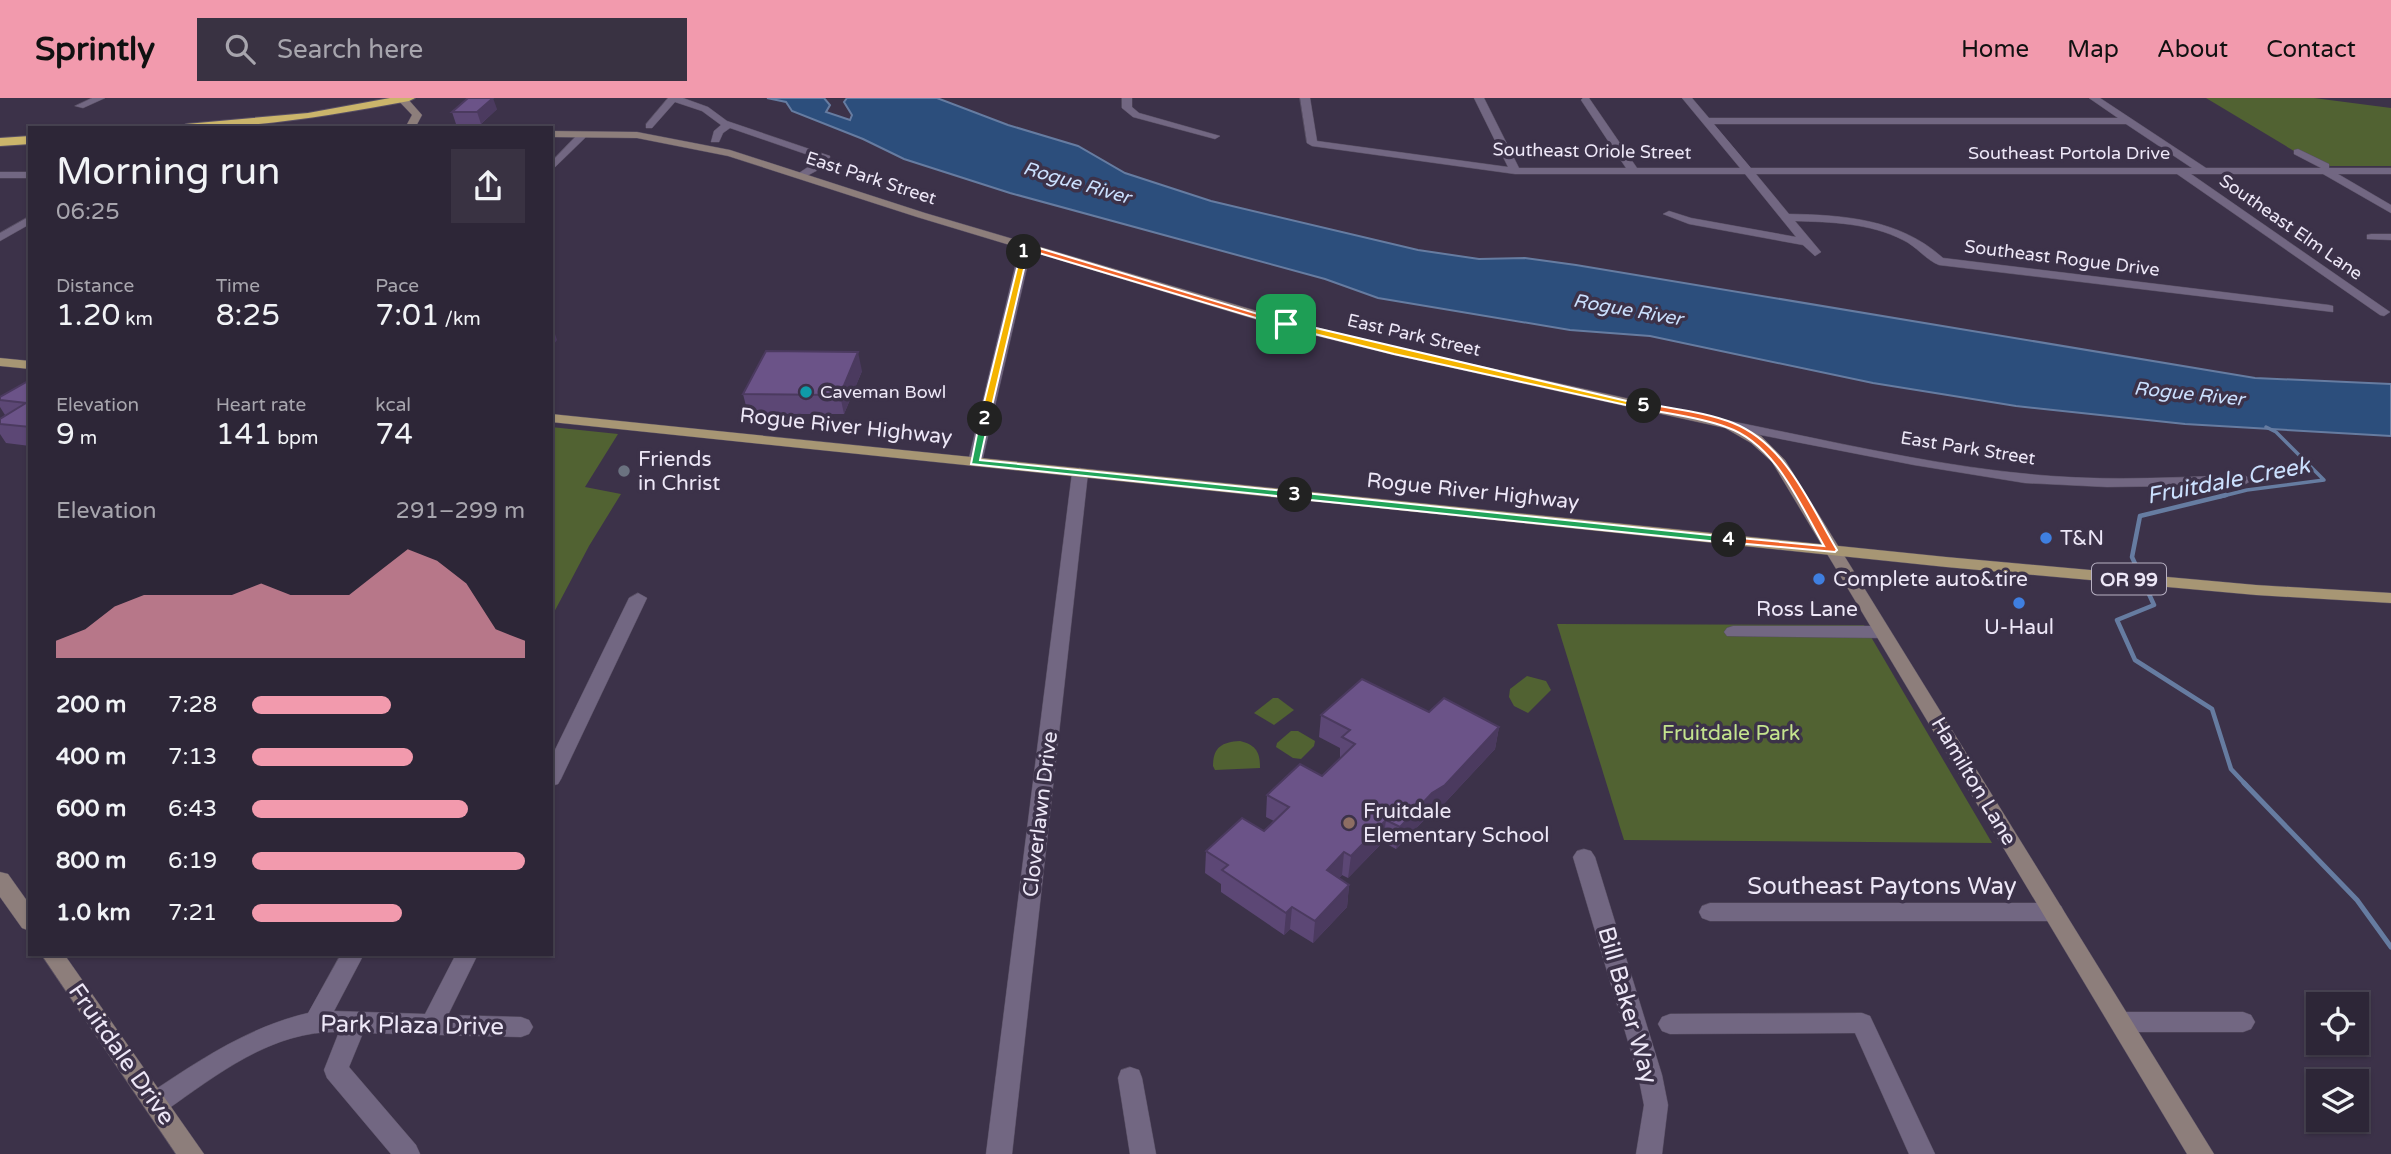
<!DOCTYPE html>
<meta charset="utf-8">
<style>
:root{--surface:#2d2637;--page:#393242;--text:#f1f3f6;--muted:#a7a5ad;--line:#484352;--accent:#f29aad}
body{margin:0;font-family:"Varela Round",sans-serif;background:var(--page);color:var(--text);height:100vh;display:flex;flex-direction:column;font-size:26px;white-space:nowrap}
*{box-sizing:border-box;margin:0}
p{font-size:23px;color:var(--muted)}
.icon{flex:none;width:38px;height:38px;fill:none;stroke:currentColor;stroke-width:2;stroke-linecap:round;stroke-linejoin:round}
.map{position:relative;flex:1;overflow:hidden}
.panel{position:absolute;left:28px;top:28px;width:525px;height:830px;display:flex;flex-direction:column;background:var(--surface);border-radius:0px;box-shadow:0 2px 5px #0004,0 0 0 2px var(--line)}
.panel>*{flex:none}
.tools{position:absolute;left:2306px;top:894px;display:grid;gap:14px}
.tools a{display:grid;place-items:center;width:63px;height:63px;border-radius:0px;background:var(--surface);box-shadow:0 2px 5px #0004,0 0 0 2px var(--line);font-size:35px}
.pin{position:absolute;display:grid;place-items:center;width:60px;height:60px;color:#fff;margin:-30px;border-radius:14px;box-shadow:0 4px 10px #0006}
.km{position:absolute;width:35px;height:35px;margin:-18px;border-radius:50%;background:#222;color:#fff;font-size:19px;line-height:35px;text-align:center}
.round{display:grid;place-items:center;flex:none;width:74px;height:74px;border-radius:0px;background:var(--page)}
.head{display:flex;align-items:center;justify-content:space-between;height:119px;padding:0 28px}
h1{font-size:38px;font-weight:600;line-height:52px}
.figures{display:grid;grid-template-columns:repeat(3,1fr);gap:10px;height:119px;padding:7px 28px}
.figures div{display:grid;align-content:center}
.figures b{font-size:30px;font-weight:600}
.figures small{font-size:19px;font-weight:400}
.figures p{font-size:19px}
.chart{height:196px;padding:14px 28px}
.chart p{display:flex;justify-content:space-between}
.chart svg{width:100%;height:126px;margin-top:7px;fill:var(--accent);opacity:.7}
ul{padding:0 28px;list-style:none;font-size:23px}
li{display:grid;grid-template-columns:112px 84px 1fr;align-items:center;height:52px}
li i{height:18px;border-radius:9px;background:var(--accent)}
header{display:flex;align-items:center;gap:42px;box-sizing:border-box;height:98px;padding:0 35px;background:var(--accent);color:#111}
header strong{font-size:33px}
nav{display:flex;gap:38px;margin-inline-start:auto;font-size:24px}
.search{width:490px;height:63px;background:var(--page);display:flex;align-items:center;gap:18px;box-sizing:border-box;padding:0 24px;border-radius:0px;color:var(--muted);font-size:26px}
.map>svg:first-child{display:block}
.green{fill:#516232}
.water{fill:#2c4e7c;stroke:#667ca1;stroke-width:2}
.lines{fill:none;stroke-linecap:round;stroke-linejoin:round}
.stream-far2{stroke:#667ca1;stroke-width:3.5}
.stream-far1{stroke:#667ca1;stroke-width:4.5}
.stream{stroke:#667ca1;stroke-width:5}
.street-casing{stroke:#584f63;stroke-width:1}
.secondary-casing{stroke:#584f63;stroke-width:1}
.primary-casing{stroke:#584f63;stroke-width:1}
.highway-casing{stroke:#584f63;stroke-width:2}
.street{fill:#726782;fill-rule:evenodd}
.secondary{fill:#8d7e7b;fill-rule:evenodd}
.primary{fill:#a79674;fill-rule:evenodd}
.highway{fill:#cbb56b;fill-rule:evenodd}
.wall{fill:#5c4775}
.shaded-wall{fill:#4b3a5f}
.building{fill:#6b5388;stroke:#4b3a5f;stroke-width:2}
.split-1{fill:#f0652b;stroke:#fff;stroke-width:2}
.split-2{fill:#f5b400;stroke:#fff;stroke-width:2}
.split-3{fill:#22a559;stroke:#fff;stroke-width:2}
.split-4{fill:#22a559;stroke:#fff;stroke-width:2}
.split-5{fill:#f0652b;stroke:#fff;stroke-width:2}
.split-6{fill:#f5b400;stroke:#fff;stroke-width:2}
.culture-dot{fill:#0f9aa8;stroke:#3c3249;stroke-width:2.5}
.worship-dot{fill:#6b7280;stroke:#3c3249;stroke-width:2.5}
.shop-dot{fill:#3f7fe0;stroke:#3c3249;stroke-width:2.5}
.education-dot{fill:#8d6e63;stroke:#3c3249;stroke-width:2.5}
.labels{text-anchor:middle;stroke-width:7;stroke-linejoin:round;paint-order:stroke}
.far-street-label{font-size:18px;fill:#ede7f7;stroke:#3c3249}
.far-poi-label{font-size:18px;fill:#ede7f7;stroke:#3c3249;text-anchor:start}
.far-water-label{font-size:19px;font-style:italic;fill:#cbe0fe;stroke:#3c3249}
.shield{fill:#3c3249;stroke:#b8b1c3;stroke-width:2}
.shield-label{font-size:19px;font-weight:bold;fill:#ede7f7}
.street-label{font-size:21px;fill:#ede7f7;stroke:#3c3249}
.poi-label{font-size:21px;fill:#ede7f7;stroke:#3c3249;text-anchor:start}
.park-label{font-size:21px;fill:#c4e48e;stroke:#3c3249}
.water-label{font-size:23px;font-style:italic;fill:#cbe0fe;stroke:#3c3249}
.near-street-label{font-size:24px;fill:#ede7f7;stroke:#3c3249}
</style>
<header>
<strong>Sprintly</strong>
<div class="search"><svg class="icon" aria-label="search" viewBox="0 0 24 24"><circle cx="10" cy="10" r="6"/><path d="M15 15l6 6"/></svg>Search here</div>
<nav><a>Home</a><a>Map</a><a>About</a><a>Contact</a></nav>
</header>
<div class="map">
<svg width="2391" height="1056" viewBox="0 0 2391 1056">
<rect width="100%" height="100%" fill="#3c3249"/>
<!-- green -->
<g class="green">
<polygon points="2206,0 2314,0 2391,10 2391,68 2319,68"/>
<polygon points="551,329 618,336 585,389 621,396 589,448 551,520"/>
<polygon points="1557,526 1864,527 1992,745 1624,742"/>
<polygon points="1527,578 1546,583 1551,592 1528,615 1514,608 1509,599 1510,591"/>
<polygon points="1273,600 1278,600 1294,612 1274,627 1254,615"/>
<polygon points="1291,633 1298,633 1315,643 1314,648 1301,661 1293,660 1276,649 1277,645"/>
<path d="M1240,643C1256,647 1260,654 1260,670L1215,672L1213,668C1213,650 1221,644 1240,643Z"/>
</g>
<!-- water -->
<polygon class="water" points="767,0 824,0 830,7 826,14 850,22 852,17 844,4 847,0 937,0 1008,27 1078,48 1125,75 1211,103 1418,152 1479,161 1525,160 1576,167 2255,280 2391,286 2391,338 2185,326 2016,308 1873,285 1650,238 1570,232 1378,200 1325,181 1010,95 904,61 863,41 792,13 786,4"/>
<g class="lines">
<!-- stream-far2 -->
<polyline class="stream-far2" points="2219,399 2247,392 2324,382 2276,334 2266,329"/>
<!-- stream-far1 -->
<polyline class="stream-far1" points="2226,397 2140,418 2132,459 2154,507 2117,522 2135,562 2212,611 2231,671 2246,687"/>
<!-- stream -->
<polyline class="stream" points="2244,685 2357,802 2391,849"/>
<!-- street casing -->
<g class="street-casing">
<g id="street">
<polygon points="92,0 105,0 83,10 75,8"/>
<polygon points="668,0 683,0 708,9 727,23 830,58 829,66 803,80 798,77 799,75 820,61 730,30 723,35 719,44 711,44 714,33 721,27 702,13 675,4 652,30 646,30 646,26"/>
<polygon points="1122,0 1132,0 1132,9 1139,15 1220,38 1215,41 1133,19 1122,10"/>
<path d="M1300,0H1310L1317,43L1508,69L1474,0H1484L1519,70H1626L1581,2L1583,0H1589L1637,70H1740L1682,0H1692L1709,20H2118L2089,0H2100L2206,70H2321L2294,56V52L2298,51L2329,66V70H2391V76H2338L2391,107V115L2323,76H2191L2390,214L2384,218L2380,217L2177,76H1756L1789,116C1844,117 1900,121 1943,160L2329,207L2333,208V214L1939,167C1926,162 1916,148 1903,142C1870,125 1831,124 1795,123L1821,154L1815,158L1803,147L1689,126L1663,116L1669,113L1691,120L1796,139L1745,76H1515L1312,48L1307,45ZM1714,26H2126L2192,70H1751Z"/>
<polygon points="580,34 589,36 551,73 551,64"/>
<rect x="0" y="74" width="30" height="6"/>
<polygon points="30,118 30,126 0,143 0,135"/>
<polygon points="2371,136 2391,136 2391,142 2367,141 2367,137"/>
<polygon points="1026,145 1032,148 982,364 975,368 968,364 1020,148"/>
<path d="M1730,323C1836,344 1943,370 2051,378C2116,383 2180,379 2244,377L2252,382L2244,387L2107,389L2025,385L1914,367L1725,330L1723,327L1725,324Z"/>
<polygon points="1080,370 1088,375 1012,1056 986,1056 1072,375"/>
<polygon points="638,495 647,500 561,681 558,686 551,688 551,660 629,500"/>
<polygon points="1733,528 1882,528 1891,534 1882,540 1727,538 1724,534 1727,530"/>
<polygon points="1584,751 1591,753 1595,759 1662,977 1668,1007 1662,1056 1636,1056 1644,1007 1638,977 1573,759 1577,753"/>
<polygon points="1710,805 2053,805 2061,808 2064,814 2061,820 2053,823 1710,823 1702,820 1699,814 1702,808"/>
<path d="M341,856H364L334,913L425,916L456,856H478L448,917L521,919L529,922L533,929L529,936L521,939L363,935L349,969L416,1047L420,1056H391L327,980L324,972L339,934C272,932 217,977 165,1013L156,1016L147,1013L144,1005L147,997C198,963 248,929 308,915Z"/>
<polygon points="2122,914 2243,914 2251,917 2255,924 2251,931 2243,934 2122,934 2114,931 2110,924 2114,917"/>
<polygon points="1862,915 1870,918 1935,1056 1909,1056 1855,935 1670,936 1662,933 1658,926 1662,919 1670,916"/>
<polygon points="1130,969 1139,972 1142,980 1156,1056 1130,1056 1118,980 1121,972"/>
</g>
</g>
<!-- secondary casing -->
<g class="secondary-casing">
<g id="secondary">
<polygon points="396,0 407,0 422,17 415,30 405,30 412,17"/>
<polygon points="551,33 637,34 730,52 925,115 1291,223 1394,249 1730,323 1761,338 1785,362 2214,1056 2187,1056 1772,364 1751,345 1725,330 1394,257 1281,229 917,119 728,58 637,40 551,39"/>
<polygon points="0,774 8,776 30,807 30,833 22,830 0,799"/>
<polygon points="41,856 64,856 204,1056 176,1056"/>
</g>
</g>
<!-- primary casing -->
<g class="primary-casing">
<g id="primary">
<polygon points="0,260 30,263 30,271 0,268"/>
<polygon points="551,316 1946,459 2256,487 2391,495 2391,505 2256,497 1946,469 551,324"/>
</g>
</g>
<!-- highway casing -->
<g class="highway-casing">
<g id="highway">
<path d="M390,0H415L409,3C333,17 258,30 180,30L186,26L308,15Z"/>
<polygon points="30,38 30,46 0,48 0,40"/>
</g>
</g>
<!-- street -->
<use href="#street" class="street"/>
<!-- secondary -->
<use href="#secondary" class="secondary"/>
<!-- primary -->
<use href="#primary" class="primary"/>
<!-- highway -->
<use href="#highway" class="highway"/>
</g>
<!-- wall -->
<g class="wall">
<polygon points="497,11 481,26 456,26 452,14"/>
<polygon points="862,273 844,316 748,316 743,296"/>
<polygon points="30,282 30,348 6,345 0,336 0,321 5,317 0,309 0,299"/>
<polygon points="1429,614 1499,629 1495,651 1441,709 1429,717 1396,751 1383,744 1348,780 1342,777 1339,780 1349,787 1347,809 1313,845 1290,831 1284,837 1221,794 1221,786 1205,775 1206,753 1264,733 1274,723 1266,719 1267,697 1322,678 1340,661 1340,650 1319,639 1321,617"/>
</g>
<!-- shaded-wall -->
<g class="shaded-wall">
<polygon points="493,0 497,11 481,26 477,14"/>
<polygon points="551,224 557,242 551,250"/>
<polygon points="858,254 862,273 844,316 840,297"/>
<polygon points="1499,629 1495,651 1441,709 1429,717 1396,751 1400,729 1432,695"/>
<polygon points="1386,722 1383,744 1348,780 1351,758"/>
<polygon points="1344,754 1342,777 1325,794 1327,772"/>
<polygon points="1349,787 1347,809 1313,845 1315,823"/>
<polygon points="1292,809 1290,831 1284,837 1286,815"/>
</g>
<!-- building -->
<g class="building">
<polygon points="468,0 493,0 477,14 452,14"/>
<polygon points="766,253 858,254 840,297 743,296"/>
<polygon points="30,282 30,329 0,326 0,321 26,305 0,302 0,299"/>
<polygon points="1362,581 1429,614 1444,600 1499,629 1445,687 1432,695 1400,729 1386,722 1351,758 1344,754 1327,772 1349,787 1315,823 1292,809 1286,815 1222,772 1228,767 1206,753 1242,720 1264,733 1289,709 1267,697 1300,666 1322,678 1355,646 1342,639 1350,632 1321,617"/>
</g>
<!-- split-1 -->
<polygon class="split-1" points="1023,147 1029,147 1291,226 1283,228 1029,152 1027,156 1022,156"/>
<!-- split-2 -->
<polygon class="split-2" points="1024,152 1028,154 989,321 985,324 980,321 1021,154"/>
<!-- split-3 -->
<polygon class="split-3" points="985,318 989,321 980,362 1295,394 1300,397 1295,400 971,366 980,321"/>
<!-- split-4 -->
<polygon class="split-4" points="1295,394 1729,439 1734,442 1729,445 1291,400 1291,395"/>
<!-- split-5 -->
<path class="split-5" d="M1644,305C1672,311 1706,314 1733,325C1786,346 1810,407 1837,452L1835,454L1725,444V440L1729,439L1824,448C1799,405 1776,346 1726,329C1699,319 1668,316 1640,310L1639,308Z"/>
<!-- split-6 -->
<polygon class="split-6" points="1286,223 1648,308 1644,311 1394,256 1283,228"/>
<!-- markers -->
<circle class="culture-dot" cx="806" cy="294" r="7"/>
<circle class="worship-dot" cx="624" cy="373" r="7"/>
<g class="shop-dot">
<circle cx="2046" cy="440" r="7"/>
<circle cx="1819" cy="481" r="7"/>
<circle cx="2019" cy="505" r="7"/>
</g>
<circle class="education-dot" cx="1349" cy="725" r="7"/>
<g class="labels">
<!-- far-street labels -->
<g class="far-street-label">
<text transform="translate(1592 53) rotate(1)" y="6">Southeast Oriole Street</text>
<text x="2069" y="61">Southeast Portola Drive</text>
<text transform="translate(871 80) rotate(18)" y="6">East Park Street</text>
<text transform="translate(2291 129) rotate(35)" y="6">Southeast Elm Lane</text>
<text transform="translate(2062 160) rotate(7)" y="6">Southeast Rogue Drive</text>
<text transform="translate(1414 237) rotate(13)" y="6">East Park Street</text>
<text transform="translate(1968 350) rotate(9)" y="6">East Park Street</text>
</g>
<!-- far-poi labels -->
<g class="far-poi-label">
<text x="820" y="300">Caveman Bowl</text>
</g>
<!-- far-water labels -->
<g class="far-water-label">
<text transform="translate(1077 84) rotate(16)" y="7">Rogue River</text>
<text transform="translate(1628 211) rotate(10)" y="7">Rogue River</text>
<text transform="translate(2189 295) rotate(6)" y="7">Rogue River</text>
</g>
<!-- shield labels -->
<rect class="shield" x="2092" y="465.5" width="74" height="31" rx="5"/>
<g class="shield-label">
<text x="2129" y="488">OR 99</text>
</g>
<!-- street labels -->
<g class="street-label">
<text transform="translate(846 328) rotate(6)" y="7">Rogue River Highway</text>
<text transform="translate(1473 393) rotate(6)" y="7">Rogue River Highway</text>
<text x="1807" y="518">Ross Lane</text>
<text transform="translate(1974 683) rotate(59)" y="7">Hamilton Lane</text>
<text transform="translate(1040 716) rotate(-83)" y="7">Cloverlawn Drive</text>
</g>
<!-- poi labels -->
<g class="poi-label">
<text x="638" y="368">Friends<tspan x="638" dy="24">in Christ</tspan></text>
<text x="2060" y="447">T&amp;N</text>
<text x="1833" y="488">Complete auto&amp;tire</text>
<text x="2019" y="536" text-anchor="middle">U-Haul</text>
<text x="1363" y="720">Fruitdale<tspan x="1363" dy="24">Elementary School</tspan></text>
</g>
<!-- park labels -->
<g class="park-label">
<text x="1731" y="642">Fruitdale Park</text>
</g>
<!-- water labels -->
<g class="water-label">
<text transform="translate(2228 382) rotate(-11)" y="8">Fruitdale Creek</text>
</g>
<!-- near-street labels -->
<g class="near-street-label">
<text x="1882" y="796">Southeast Paytons Way</text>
<text transform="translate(1628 907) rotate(74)" y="8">Bill Baker Way</text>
<text transform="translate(412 927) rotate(1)" y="8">Park Plaza Drive</text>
<text transform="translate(122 956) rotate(55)" y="8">Fruitdale Drive</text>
</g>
</g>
</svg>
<div class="tools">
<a><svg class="icon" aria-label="locate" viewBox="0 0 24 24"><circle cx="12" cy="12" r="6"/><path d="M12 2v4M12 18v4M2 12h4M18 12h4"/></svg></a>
<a><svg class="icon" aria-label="layers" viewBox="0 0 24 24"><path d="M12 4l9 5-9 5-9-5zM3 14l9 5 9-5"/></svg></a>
</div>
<div class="pin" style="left:1286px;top:226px;background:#1e9e55"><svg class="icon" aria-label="arrive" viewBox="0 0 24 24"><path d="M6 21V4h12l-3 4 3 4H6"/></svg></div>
<b class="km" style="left:1024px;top:154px">1</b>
<b class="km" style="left:985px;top:321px">2</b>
<b class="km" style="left:1295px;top:397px">3</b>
<b class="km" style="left:1729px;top:442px">4</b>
<b class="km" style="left:1644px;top:308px">5</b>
<section class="panel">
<div class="head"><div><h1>Morning run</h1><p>06:25</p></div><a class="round"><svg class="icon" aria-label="share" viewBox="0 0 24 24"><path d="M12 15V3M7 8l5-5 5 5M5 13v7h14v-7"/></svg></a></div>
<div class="figures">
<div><p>Distance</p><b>1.20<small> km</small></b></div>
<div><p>Time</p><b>8:25</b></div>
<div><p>Pace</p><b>7:01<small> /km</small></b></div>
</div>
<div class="figures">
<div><p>Elevation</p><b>9<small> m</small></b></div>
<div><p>Heart rate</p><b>141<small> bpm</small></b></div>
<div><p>kcal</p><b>74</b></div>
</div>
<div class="chart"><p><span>Elevation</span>291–299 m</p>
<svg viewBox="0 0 160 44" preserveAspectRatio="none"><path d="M0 44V38L10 34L20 26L30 22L40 22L50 22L60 22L70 18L80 22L90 22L100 22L110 14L120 6L130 10L140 18L150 34L160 38V44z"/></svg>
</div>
<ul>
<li><b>200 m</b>7:28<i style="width:51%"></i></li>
<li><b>400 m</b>7:13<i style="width:59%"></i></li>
<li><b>600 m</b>6:43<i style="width:79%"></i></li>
<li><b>800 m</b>6:19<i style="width:100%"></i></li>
<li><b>1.0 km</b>7:21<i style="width:55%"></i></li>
</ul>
</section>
</div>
